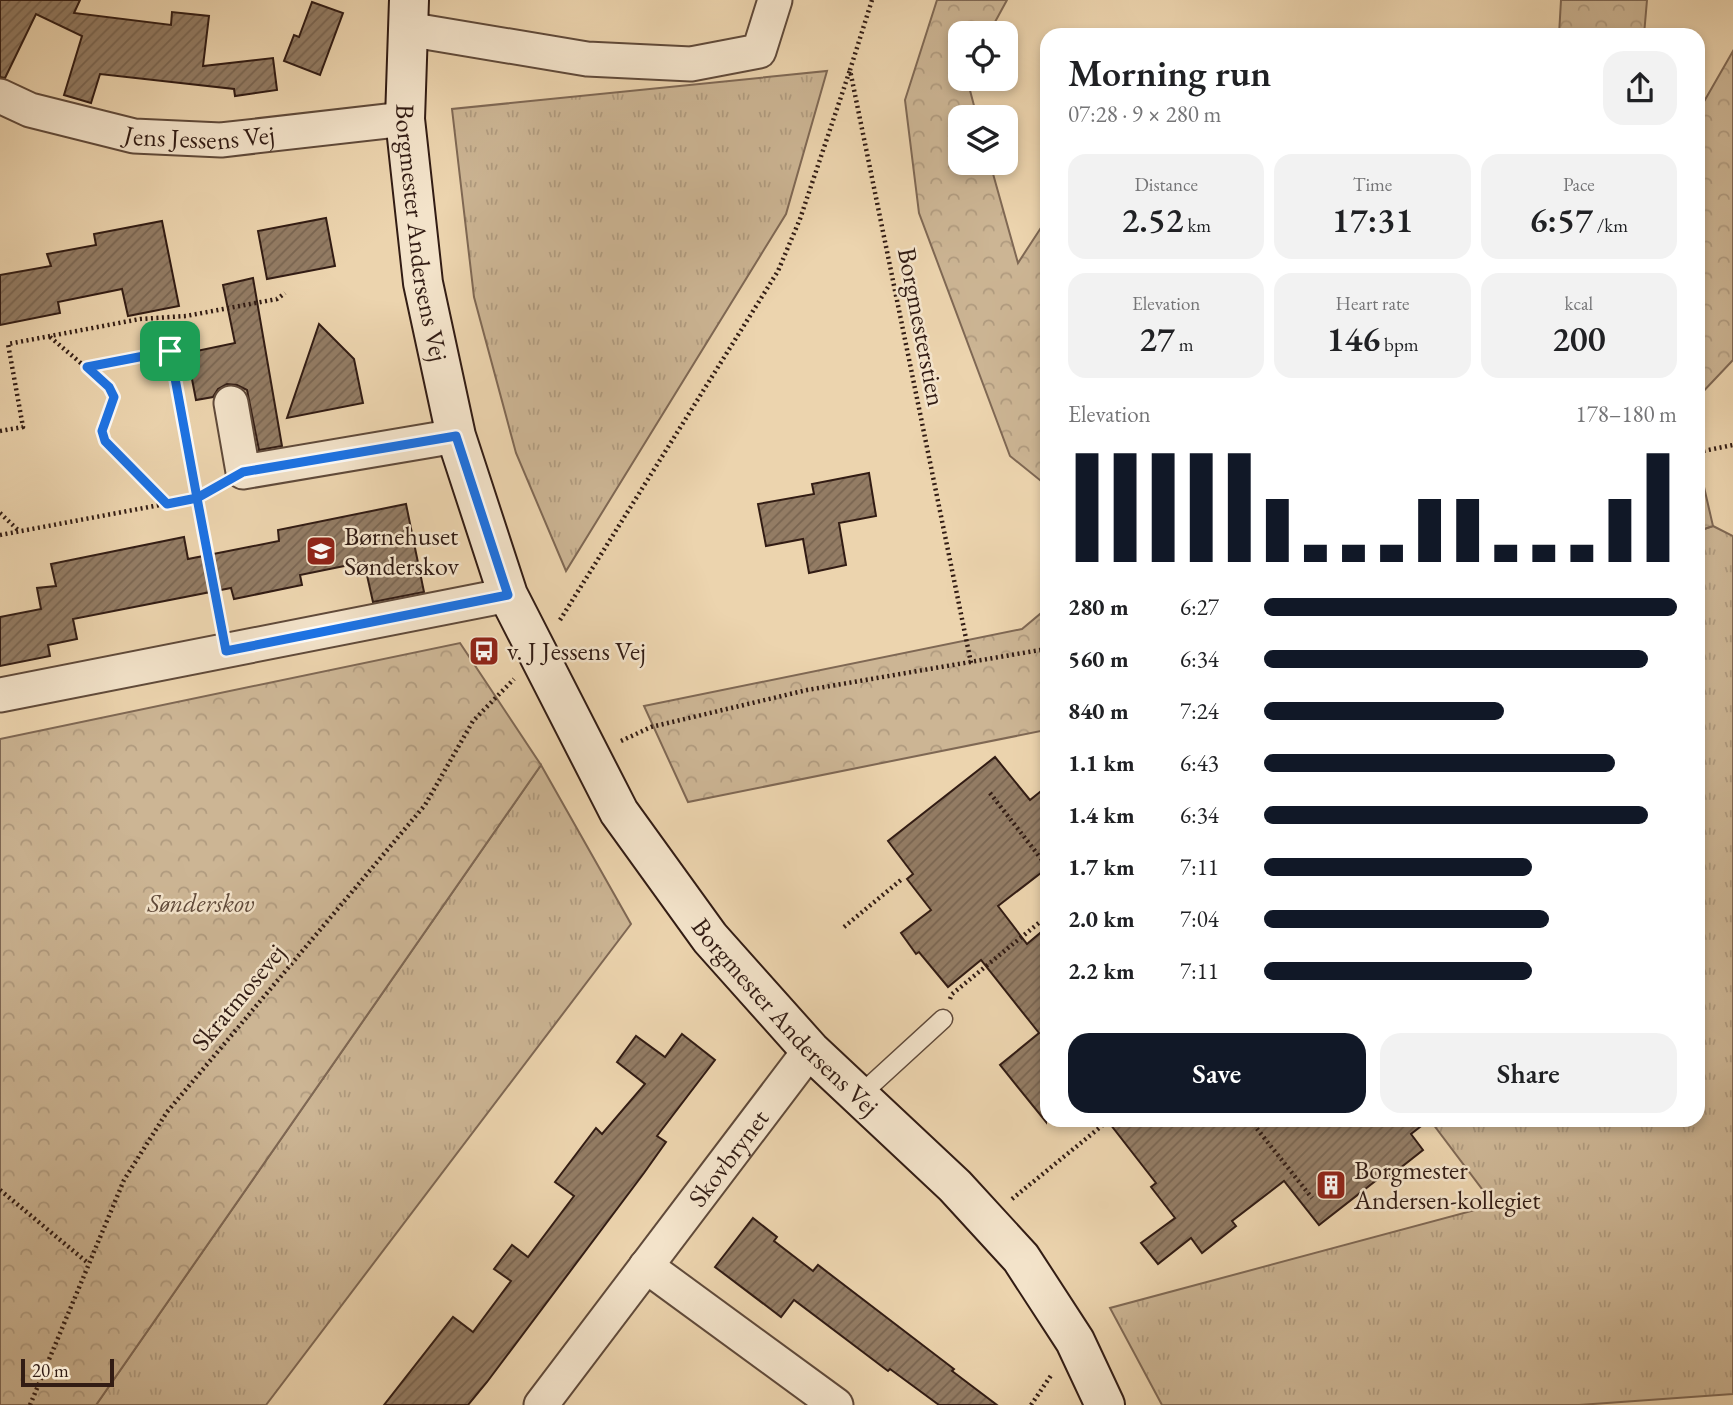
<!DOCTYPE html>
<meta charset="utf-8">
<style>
:root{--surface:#fff;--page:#f2f2f2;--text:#202124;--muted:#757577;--accent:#111827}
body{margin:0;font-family:"EB Garamond",serif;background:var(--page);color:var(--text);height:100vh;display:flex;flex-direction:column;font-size:26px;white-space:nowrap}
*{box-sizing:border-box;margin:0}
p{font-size:23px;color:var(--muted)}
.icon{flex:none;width:38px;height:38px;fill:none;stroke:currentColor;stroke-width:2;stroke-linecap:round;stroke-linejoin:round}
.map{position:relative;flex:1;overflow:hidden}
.side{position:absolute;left:1040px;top:28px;width:665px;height:1099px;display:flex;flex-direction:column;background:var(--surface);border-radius:21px;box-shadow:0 4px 10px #0003}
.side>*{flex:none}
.tools{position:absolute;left:948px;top:21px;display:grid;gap:14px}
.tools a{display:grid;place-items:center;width:70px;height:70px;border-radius:14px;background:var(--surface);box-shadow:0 4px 10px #0003;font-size:35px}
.scale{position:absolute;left:21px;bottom:18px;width:93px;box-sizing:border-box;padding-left:7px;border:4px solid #321c14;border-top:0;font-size:19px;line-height:24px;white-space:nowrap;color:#321c14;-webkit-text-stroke:5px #f3e3ca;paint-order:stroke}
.pin{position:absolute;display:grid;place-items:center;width:60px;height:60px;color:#fff;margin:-30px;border-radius:14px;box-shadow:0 4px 10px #0006}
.round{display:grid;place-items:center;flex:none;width:74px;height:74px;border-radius:21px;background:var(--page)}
.overview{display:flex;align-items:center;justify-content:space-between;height:119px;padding:0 28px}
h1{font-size:38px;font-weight:600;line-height:52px}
.figures{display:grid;grid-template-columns:repeat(3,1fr);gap:10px;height:119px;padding:7px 28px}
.figures div{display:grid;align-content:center;border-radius:18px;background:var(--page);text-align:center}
.figures b{font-size:35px;font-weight:600}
.figures small{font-size:19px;font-weight:400}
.figures p{font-size:19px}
.chart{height:196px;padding:14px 28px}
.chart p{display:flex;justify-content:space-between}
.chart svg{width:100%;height:126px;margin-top:7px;stroke:var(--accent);stroke-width:6}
.primary-button{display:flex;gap:14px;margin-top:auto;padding:14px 28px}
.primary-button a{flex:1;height:80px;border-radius:21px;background:var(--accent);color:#fff;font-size:28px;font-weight:600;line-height:80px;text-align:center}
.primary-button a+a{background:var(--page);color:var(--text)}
ul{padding:0 28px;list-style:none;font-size:23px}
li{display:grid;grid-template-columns:112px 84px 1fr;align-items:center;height:52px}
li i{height:18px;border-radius:9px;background:var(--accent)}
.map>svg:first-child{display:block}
.grass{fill:url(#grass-tufts);stroke:#7f6854;stroke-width:2}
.forest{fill:url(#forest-crowns);stroke:#7f6854;stroke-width:2}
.building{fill:url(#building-hatch);stroke:#321c14;stroke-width:2}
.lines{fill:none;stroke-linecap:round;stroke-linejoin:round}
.lane-casing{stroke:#604a3a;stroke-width:21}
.street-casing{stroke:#604a3a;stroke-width:37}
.secondary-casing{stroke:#321c14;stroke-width:42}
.path{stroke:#321c14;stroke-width:4.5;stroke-dasharray:2 3.5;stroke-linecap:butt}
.lane{stroke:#f3e3ca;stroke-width:18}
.street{stroke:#f3e3ca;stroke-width:33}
.secondary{stroke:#f3e3ca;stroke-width:38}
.route-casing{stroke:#fff;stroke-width:14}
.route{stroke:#1a73e8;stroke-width:9}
.labels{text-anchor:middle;stroke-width:5;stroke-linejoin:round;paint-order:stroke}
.street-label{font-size:26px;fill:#321c14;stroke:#f3e3ca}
.poi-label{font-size:26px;fill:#321c14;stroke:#f3e3ca;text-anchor:start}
.park-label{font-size:26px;font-style:italic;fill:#604a3a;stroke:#f3e3ca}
</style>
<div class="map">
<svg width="1733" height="1405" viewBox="0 0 1733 1405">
<defs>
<pattern id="grass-tufts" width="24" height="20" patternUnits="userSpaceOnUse" patternTransform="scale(1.75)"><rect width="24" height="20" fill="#ccb594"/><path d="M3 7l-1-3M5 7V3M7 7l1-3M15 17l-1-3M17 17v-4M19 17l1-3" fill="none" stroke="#b09b7f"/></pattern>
<pattern id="forest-crowns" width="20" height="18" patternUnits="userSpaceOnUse" patternTransform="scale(1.75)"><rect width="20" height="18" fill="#ccb594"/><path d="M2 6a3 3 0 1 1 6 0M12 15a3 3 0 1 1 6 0" fill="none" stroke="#b09b7f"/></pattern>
<pattern id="building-hatch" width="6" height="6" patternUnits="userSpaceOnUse" patternTransform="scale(1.75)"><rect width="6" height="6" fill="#937c64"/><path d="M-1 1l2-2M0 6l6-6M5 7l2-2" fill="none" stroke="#796551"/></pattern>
</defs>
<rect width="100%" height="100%" fill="#ecd4ae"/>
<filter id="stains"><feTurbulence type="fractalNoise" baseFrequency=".00286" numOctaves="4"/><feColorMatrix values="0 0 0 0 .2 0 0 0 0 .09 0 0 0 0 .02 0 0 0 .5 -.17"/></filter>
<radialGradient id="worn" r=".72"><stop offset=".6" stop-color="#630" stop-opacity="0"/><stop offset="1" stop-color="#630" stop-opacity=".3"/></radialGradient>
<!-- grass -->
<g class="grass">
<polygon points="827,71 786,214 566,571 516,453 474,297 452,109"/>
<polygon points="1713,526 1733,536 1733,1394 1579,1405 1162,1405 1110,1308 1494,1205 1430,1120 1698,1120 1698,531"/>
<polygon points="541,765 631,924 266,1405 96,1405"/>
</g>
<!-- forest -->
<g class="forest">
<polygon points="937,0 1007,0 989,33 961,33 961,79 967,79 977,117 961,117 961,163 990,163 1018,263 1046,220 1046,485 1010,456 919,213 905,100"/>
<polygon points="1561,0 1647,0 1644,35 1559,35"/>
<polygon points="1733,51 1733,360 1698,397 1698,112"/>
<polygon points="1698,461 1713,526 1698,531"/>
<polygon points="1046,609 1046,730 688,802 644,706 1022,629"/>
<polygon points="460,643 541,765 96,1405 0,1405 0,739"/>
</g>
<!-- building -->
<g class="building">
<polygon points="0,0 80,0 74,13 171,25 172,12 209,16 203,66 273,58 277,90 235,96 234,89 100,74 91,103 64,95 82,36 36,14 5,78 0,77"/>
<polygon points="312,2 343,13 320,75 284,61 294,35 299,37"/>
<polygon points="326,218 335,266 267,279 258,231"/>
<polygon points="162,221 179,306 128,316 122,289 58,302 60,313 0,325 0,275 51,266 47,254 96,245 94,234"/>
<polygon points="253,278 282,446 259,450 247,390 237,385 227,384 218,389 213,397 196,400 187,353 235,343 223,285"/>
<polygon points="319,324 354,359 363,403 287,418"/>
<polygon points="869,473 876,516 839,523 846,565 809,573 803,539 766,546 758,504 814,494 812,484"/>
<polygon points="406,504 424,592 373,602 364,562 300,575 302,585 234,599 231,588 73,619 77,639 48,645 50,656 0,666 0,617 41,609 37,588 56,586 51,564 184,537 188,559 279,541 278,530"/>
<polygon points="995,757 1030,800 1046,787 1046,869 998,906 1027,944 1046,928 1046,1122 1000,1065 1039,1033 981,960 948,987 919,952 916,954 901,933 931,910 907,879 913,874 888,841"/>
<polygon points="682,1034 715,1060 657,1136 666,1142 644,1173 487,1382 468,1405 384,1405 453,1317 473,1332 511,1281 494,1269 512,1245 528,1257 574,1196 555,1182 596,1128 602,1134 645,1084 617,1062 636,1036 665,1057"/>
<polygon points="1107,1120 1429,1120 1411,1134 1423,1150 1390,1176 1387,1172 1319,1225 1284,1181 1232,1221 1236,1226 1202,1253 1191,1238 1158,1264 1141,1243 1175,1218 1151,1187 1156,1183"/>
<polygon points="753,1218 777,1237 774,1241 813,1271 818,1265 954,1369 952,1371 997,1405 939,1405 890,1369 888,1371 794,1300 781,1317 715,1267"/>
</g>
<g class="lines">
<!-- lane casing -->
<g class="lane-casing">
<polyline id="lane" points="859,1096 943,1019"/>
</g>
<!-- street casing -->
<g class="street-casing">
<g id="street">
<polyline points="407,29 587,59 691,64 759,51 775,0"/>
<path id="s1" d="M0,96L30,110L134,136L221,140L405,119"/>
<polyline points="231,403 243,472 456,436"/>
<polyline points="0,695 508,595"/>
<polyline points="646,1266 836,1405"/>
<path id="s2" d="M541,1405L810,1050"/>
</g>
</g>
<!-- secondary casing -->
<g class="secondary-casing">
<g id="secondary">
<path id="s3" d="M409,0L405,119L423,283L456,436L508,595L619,812L710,938L810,1050L955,1186L1021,1258L1075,1341L1105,1405"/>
</g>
</g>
<!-- path -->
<g class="path">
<polyline points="872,0 850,70 971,663"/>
<polyline points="50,337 109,387 114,397 102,431 105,441 167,504"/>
<polyline points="87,367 170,351 220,619"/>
<polyline points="0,431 23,427 8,344 140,319 186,316 277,299 285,293"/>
<polyline points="1698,452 1733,445"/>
<polyline points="0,513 19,531"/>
<polyline points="0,535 197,498 217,487"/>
<polyline points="560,620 778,271 800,219 850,70"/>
<polyline points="621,741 651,727 807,690 1046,649"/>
<polyline points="990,793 1046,865"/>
<polyline points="844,927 902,879"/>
<polyline points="950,999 952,994 1046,917"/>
<polyline points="1250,1120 1312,1198"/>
<polyline points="0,1190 88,1263"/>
<polyline points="1012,1199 1109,1120"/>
<polyline points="30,1405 124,1180 167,1112 425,805 473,721 514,679"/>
<polyline points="1031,1405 1052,1374"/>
</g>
<!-- lane -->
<use href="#lane" class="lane"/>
<!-- street -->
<use href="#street" class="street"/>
<!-- secondary -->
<use href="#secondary" class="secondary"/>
</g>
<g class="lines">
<!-- route casing -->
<g class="route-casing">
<polyline id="route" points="170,351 197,498 243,472 456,436 508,595 226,651 197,498 167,504 105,441 102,431 114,397 109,387 87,367 170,351"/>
</g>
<!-- route -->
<use href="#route" class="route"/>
</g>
<!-- icons -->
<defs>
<g id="school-square" transform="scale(1.575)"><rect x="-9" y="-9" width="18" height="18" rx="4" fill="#8f2418" stroke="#f3e3ca"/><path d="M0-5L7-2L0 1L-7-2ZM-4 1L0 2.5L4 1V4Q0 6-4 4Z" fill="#fff"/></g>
<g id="bus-square" transform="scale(1.575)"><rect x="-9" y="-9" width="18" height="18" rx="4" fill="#8f2418" stroke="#f3e3ca"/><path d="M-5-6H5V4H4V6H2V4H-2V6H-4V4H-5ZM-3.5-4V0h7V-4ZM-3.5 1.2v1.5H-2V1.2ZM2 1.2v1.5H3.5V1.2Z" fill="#fff"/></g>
<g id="building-square" transform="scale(1.575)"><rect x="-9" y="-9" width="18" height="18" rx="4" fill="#8f2418" stroke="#f3e3ca"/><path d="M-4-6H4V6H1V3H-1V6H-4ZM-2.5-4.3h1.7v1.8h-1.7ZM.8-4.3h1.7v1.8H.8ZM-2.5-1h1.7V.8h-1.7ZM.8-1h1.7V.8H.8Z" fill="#fff"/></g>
</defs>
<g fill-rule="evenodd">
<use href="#school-square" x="321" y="551"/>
<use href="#bus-square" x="484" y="651"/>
<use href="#building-square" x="1331" y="1185"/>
</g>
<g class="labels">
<!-- street labels -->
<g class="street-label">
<text dy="9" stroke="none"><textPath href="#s1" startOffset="206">Jens Jessens Vej</textPath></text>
<text dy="9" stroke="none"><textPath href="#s3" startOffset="234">Borgmester Andersens Vej</textPath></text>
<text transform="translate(922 327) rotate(79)" y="9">Borgmesterstien</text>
<text transform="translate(238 997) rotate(-50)" y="9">Skratmosevej</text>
<text dy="9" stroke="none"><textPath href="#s3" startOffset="1116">Borgmester Andersens Vej</textPath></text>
<text dy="9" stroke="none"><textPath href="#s2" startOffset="310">Skovbrynet</textPath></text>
</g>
<!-- poi labels -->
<g class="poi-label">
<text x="344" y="545">Børnehuset<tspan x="344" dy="30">Sønderskov</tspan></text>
<text x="507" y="660">v. J Jessens Vej</text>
<text x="1354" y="1179">Borgmester<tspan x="1354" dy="30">Andersen-kollegiet</tspan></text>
</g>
<!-- park labels -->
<g class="park-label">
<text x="201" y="912">Sønderskov</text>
</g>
</g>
<rect width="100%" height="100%" filter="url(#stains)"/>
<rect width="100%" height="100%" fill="url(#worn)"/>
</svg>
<div class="tools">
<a><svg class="icon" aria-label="locate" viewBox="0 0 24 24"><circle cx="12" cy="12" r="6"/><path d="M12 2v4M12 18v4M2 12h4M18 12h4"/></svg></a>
<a><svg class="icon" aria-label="layers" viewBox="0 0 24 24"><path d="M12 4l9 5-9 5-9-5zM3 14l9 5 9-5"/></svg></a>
</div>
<div class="scale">20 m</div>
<div class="pin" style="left:170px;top:351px;background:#1e9e55"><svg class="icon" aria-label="arrive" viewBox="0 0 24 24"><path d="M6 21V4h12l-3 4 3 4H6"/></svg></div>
<section class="side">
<div class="overview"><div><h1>Morning run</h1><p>07:28 · 9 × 280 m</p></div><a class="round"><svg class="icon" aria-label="share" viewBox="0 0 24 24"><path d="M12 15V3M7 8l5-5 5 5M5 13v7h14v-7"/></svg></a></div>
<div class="figures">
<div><p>Distance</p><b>2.52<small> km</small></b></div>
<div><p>Time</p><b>17:31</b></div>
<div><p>Pace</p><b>6:57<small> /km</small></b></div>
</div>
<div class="figures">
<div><p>Elevation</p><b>27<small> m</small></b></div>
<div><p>Heart rate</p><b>146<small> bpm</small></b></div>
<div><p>kcal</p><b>200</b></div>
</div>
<div class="chart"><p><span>Elevation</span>178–180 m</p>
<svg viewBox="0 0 160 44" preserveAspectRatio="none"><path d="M5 44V6M15 44V6M25 44V6M35 44V6M45 44V6M55 44V22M65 44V38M75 44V38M85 44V38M95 44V22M105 44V22M115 44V38M125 44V38M135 44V38M145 44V22M155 44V6"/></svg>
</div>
<ul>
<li><b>280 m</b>6:27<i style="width:100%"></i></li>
<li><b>560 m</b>6:34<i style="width:93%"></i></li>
<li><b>840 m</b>7:24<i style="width:58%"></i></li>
<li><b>1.1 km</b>6:43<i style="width:85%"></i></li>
<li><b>1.4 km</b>6:34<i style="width:93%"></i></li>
<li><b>1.7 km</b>7:11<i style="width:65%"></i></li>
<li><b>2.0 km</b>7:04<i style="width:69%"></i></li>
<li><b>2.2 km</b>7:11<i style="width:65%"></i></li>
</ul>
<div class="primary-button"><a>Save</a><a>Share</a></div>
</section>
</div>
